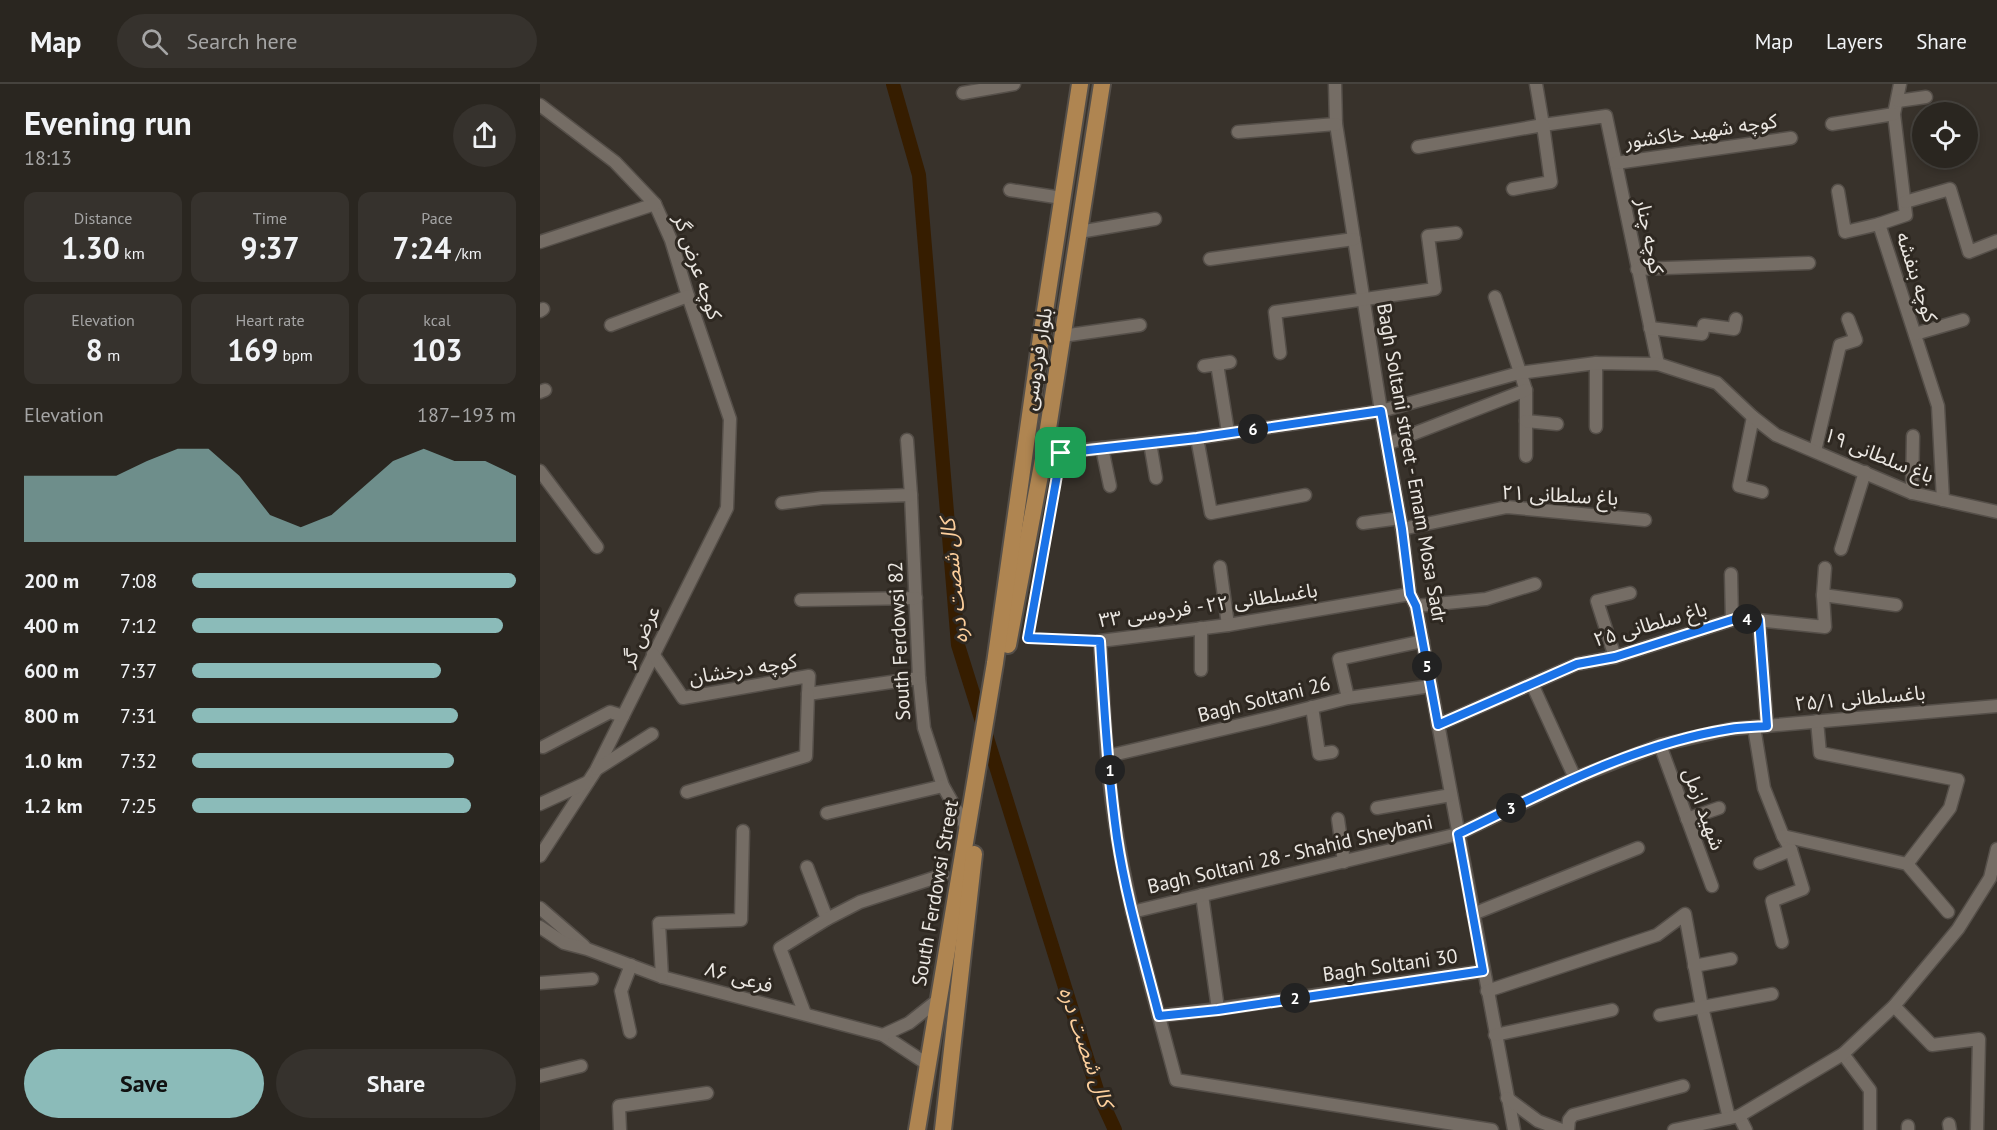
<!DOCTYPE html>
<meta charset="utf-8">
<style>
:root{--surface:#2a2620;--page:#36322d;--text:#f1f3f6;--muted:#a5a5a5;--line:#46433e;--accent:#8bbbb9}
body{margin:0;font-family:"PT Sans","Noto Sans Arabic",sans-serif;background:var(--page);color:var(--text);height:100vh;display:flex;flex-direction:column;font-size:22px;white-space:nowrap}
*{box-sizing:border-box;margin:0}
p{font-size:20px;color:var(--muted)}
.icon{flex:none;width:33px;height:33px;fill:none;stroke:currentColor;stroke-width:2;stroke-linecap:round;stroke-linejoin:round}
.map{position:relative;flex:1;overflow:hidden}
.sheet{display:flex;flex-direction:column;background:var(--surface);width:540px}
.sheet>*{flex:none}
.fabs{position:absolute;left:1372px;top:18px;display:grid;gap:12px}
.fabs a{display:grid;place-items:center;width:66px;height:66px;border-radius:50%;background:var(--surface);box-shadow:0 3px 9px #0003,0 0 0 2px var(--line);font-size:30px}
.pin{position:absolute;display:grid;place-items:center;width:51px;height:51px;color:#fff;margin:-26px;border-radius:12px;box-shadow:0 3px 9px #0006}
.km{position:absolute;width:30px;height:30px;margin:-15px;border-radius:50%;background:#222;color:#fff;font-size:16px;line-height:30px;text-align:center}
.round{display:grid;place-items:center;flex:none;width:63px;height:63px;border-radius:32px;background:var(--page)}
.overview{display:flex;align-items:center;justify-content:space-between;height:102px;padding:0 24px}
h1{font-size:33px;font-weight:800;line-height:45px}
.stats{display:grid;grid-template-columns:repeat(3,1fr);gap:9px;height:102px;padding:6px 24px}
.stats div{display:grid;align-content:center;border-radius:12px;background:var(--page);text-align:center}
.stats b{font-size:30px;font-weight:800}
.stats small{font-size:16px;font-weight:400}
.stats p{font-size:16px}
.chart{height:168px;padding:12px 24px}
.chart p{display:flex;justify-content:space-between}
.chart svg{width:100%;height:108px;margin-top:6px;fill:var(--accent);opacity:.7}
.cta{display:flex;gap:12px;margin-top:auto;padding:12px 24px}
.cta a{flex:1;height:69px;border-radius:36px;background:var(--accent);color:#111;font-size:24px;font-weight:800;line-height:69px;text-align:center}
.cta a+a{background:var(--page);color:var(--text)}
ul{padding:0 24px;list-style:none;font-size:20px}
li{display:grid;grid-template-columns:96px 72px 1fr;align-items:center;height:45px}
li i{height:15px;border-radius:8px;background:var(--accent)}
header{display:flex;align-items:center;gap:36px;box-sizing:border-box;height:84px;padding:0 30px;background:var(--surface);border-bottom:2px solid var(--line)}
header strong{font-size:28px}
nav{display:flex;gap:33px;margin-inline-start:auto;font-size:21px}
.search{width:420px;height:54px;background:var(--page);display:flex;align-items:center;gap:15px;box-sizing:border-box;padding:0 21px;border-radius:33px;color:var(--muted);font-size:22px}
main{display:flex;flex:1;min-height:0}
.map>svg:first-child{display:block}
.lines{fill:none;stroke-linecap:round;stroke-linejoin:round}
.canal{stroke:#361d00;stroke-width:14}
.minor-casing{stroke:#554f49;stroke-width:15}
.major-casing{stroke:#554f49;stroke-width:20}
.path{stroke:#75706a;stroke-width:2;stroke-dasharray:4.5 4.5;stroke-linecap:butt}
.minor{stroke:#756d65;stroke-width:12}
.major{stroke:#af8551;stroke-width:16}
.route-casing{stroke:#fff;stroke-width:12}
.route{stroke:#1a73e8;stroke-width:8}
.labels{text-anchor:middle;stroke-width:6;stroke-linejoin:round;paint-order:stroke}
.street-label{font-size:20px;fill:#ebe7e2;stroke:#2e2821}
.water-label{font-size:21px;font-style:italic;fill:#fdcf9c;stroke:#2e2821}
</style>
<header>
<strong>Map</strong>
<div class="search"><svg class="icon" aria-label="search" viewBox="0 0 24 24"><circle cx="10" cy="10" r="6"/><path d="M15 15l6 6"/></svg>Search here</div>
<nav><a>Map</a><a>Layers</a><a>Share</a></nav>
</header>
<main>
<section class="sheet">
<div class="overview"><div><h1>Evening run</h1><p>18:13</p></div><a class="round"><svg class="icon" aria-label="share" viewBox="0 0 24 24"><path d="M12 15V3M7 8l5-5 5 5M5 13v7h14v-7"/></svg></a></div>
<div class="stats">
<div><p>Distance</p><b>1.30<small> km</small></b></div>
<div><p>Time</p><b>9:37</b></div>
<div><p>Pace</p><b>7:24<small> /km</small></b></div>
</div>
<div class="stats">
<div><p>Elevation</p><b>8<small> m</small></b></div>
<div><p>Heart rate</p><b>169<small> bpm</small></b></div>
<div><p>kcal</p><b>103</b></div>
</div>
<div class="chart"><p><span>Elevation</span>187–193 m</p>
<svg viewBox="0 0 160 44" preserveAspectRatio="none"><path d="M0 44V17L10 17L20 17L30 17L40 11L50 6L60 6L70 17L80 33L90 38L100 33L110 22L120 11L130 6L140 11L150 11L160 17V44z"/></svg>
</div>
<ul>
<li><b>200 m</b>7:08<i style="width:100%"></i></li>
<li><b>400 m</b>7:12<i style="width:96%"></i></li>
<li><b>600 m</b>7:37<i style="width:77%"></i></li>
<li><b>800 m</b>7:31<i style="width:82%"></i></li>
<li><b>1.0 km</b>7:32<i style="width:81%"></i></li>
<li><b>1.2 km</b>7:25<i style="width:86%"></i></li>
</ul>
<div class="cta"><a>Save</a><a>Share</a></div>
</section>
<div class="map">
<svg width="1457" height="1046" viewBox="0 0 1457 1046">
<rect width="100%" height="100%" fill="#38322b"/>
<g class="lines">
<!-- canal -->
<polyline class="canal" points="353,0 379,91 418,561 558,1009 575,1046"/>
<!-- minor casing -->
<g class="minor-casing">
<g id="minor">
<polyline points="795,0 796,40 841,327 862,445 870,510 876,522 974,1046"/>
<polyline points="996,0 1003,41 1066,32 1118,280"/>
<polyline points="1360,0 1354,30 1366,131 1339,140 1398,322 1403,416"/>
<polyline points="423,9 474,0"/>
<polyline points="1358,17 1386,13"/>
<polyline points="0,21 75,78 115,120 131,156 148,212 190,335 187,424 56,686 0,772"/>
<polyline points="1292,40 1354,30"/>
<polyline points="698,48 796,40"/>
<polyline points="878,63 1003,41 1011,98 973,105"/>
<polyline points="1076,79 1251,54"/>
<polyline points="470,106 522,114"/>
<polyline points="1298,107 1305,148 1339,140"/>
<polyline points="1365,118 1410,105 1429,168 1457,157"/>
<polyline points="539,148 615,135"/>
<polyline points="0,158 115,120"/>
<polyline points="670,175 814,155"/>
<polyline points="1097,185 1269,179"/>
<polyline points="955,213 986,306 986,372"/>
<polyline points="0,227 3,225"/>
<polyline points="71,241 148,212"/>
<polyline points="1110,244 1162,250 1164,241 1194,245 1196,235"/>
<polyline points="1375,250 1423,236"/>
<polyline points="522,252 600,241"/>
<polyline points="740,269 735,228 895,205 888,152 916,149"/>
<polyline points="677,280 688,348"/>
<polyline points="664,282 690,278"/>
<polyline points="0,308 5,306"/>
<polyline points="1213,333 1199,402 1222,408"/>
<polyline points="986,337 1017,340"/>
<polyline points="1056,343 1056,279"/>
<polyline points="657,354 671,429 765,411"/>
<polyline points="367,356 371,411 379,594 384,644 403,702 428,746"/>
<polyline points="610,359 616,394"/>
<polyline points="847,360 986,306"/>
<polyline points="562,364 570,402"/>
<polyline points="1275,367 1300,261 1316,256 1308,235"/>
<polyline points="504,370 657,354 841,327 979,289 1056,279 1118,280 1177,299 1213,333 1236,351 1372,409 1457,428"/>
<polyline points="0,387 57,463"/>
<polyline points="1372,409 1373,352"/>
<polyline points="242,419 282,414 371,411"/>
<polyline points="823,439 860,434"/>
<polyline points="862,445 967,423 1105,436"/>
<polyline points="1301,465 1325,388"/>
<polyline points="680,483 688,541"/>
<polyline points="1191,490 1192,536"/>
<path d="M870,510L688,541L560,557C564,624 566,691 578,757C592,838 615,917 636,996L952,1046"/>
<polyline points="1283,511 1356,521"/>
<polyline points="261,516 376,514"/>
<polyline points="876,522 946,515 995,500"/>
<polyline points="1219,536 1227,642"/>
<polyline points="661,544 661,586"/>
<polyline points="113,570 143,614 269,592 268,610 379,594"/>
<polyline points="1075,573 1057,517 1090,509"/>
<polyline points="992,600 1035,694"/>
<polyline points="808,614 799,575 883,557"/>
<polyline points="772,623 779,670 792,668"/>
<polyline points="1277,637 1280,669 1418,696 1410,724 1367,780"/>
<polyline points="898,641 1037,580 1075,573 1198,534 1285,543 1283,511 1285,484"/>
<polyline points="1214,643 1224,704 1243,752 1251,766 1263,805 1232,817 1242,858"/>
<polyline points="1120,661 1172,802"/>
<polyline points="3,663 70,628 83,632"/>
<polyline points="568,672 734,633 808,614 891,602"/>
<polyline points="57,685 112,650"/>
<polyline points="147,708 266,672 268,610"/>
<polyline points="0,720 48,698"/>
<polyline points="837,724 911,711"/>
<polyline points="287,729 403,702"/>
<polyline points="798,735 804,778"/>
<polyline points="1147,735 1179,724"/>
<polyline points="1243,752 1367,780 1408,828"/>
<polyline points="1220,779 1251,766"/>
<polyline points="267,783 287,835"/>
<polyline points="662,811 678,925"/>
<polyline points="0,824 44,862"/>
<polyline points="592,828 918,750 1035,694 1120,661 1190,645 1457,622"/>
<polyline points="933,830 1098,764"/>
<polyline points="0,843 24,859 47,865 122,893 343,951 387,980"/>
<polyline points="1154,882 1191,875"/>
<polyline points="122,893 119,839 201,836 203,747"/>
<polyline points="0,899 52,895"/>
<polyline points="947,907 1117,851 1145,830 1162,923 1189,1034"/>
<polyline points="1354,922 1392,961 1439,955 1437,1046"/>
<polyline points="265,930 240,864 287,835 320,818 403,791"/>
<polyline points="1120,931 1232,910"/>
<polyline points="619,932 678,925 943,887"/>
<polyline points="90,948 81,907 91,881"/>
<polyline points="343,951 369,939 398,916"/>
<polyline points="955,951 1072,926"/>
<polyline points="1303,970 1330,1006 1330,1046"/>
<polyline points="0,992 41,982"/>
<polyline points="967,1014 998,1037 1022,1046"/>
<polyline points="1199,1032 1206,1046"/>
<polyline points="1409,1040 1410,1046"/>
<polyline points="1368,1042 1368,1046"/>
<polyline points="80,1046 79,1022 167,1009"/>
<polyline points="1028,1046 1029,1036 1033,1031 1143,1002"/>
<polyline points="1134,1046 1199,1032 1303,970 1354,922 1418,845 1450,794 1457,765"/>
</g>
</g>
<!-- major casing -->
<g class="major-casing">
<g id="major">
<polyline points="468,561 504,370 562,0"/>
<polyline points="377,1046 455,579 501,253 540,0"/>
<polyline points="403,1046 434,770"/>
</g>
</g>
<!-- path -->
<g class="path">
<polyline points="488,554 519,379"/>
<polyline points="488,554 548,557"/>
</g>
<!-- minor -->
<use href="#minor" class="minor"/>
<!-- major -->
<use href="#major" class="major"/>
</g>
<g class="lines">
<!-- route casing -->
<g class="route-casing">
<path id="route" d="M841,327L862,445L870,510L876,522L898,641L1037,580L1075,573L1198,534L1219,536L1227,642C1215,643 1202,643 1190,645C1094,660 1005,708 918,750L943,887L678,926L619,932C604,873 586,814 577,754C568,689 564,623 560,557L488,554L521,369L657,354Z"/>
</g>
<!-- route -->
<use href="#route" class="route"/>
</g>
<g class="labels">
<!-- street labels -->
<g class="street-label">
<text transform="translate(1161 47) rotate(-8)" y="7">کوچه شهید خاکشور</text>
<text transform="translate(1110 152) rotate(79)" y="7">کوچه چنار</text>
<text transform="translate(158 183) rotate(71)" y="7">کوچه عرض گر</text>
<text transform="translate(1377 193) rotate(72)" y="7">کوچه بنفشه</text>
<text transform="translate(497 275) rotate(-81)" y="7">بلوار فردوسی</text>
<text transform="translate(1339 371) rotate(22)" y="7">باغ سلطانی ۱۹</text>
<text transform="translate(872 379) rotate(80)" y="7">Bagh Soltani street - Emam Mosa Sadr</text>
<text transform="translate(1020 411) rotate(3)" y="7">باغ سلطانی ۲۱</text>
<text transform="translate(668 521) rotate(-8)" y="7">باغسلطانی ۲۲ - فردوسی ۳۳</text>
<text transform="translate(1110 540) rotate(-16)" y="7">باغ سلطانی ۲۵</text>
<text transform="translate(100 552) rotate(-64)" y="7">عرض گر</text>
<text transform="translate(359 557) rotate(-93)" y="7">South Ferdowsi 82</text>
<text transform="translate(203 585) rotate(-9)" y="7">کوچه درخشان</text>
<text transform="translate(1320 614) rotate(-5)" y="7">باغسلطانی ۲۵/۱</text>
<text transform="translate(724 615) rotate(-14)" y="7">Bagh Soltani 26</text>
<text transform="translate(1164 725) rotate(70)" y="7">شهید ازمل</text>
<text transform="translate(750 770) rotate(-13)" y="7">Bagh Soltani 28 - Shahid Sheybani</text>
<text transform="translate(395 809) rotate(-80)" y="7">South Ferdowsi Street</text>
<text transform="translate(850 881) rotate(-8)" y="7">Bagh Soltani 30</text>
<text transform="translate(199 893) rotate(15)" y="7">فرعی ۸۶</text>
</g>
<!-- water labels -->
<g class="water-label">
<text transform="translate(414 497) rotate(-96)" y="7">کال شصت دره</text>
<text transform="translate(546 963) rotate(71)" y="7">کال شصت دره</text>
</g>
</g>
</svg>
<div class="fabs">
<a><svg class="icon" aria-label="locate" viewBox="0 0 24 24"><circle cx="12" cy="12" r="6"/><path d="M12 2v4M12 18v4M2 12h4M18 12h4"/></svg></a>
</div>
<div class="pin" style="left:521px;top:369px;background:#1e9e55"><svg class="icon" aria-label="arrive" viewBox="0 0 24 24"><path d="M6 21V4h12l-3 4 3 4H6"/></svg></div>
<b class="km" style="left:570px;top:686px">1</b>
<b class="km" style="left:755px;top:914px">2</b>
<b class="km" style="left:971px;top:724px">3</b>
<b class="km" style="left:1207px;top:535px">4</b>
<b class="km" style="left:887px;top:582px">5</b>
<b class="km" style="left:713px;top:345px">6</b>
</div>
</main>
